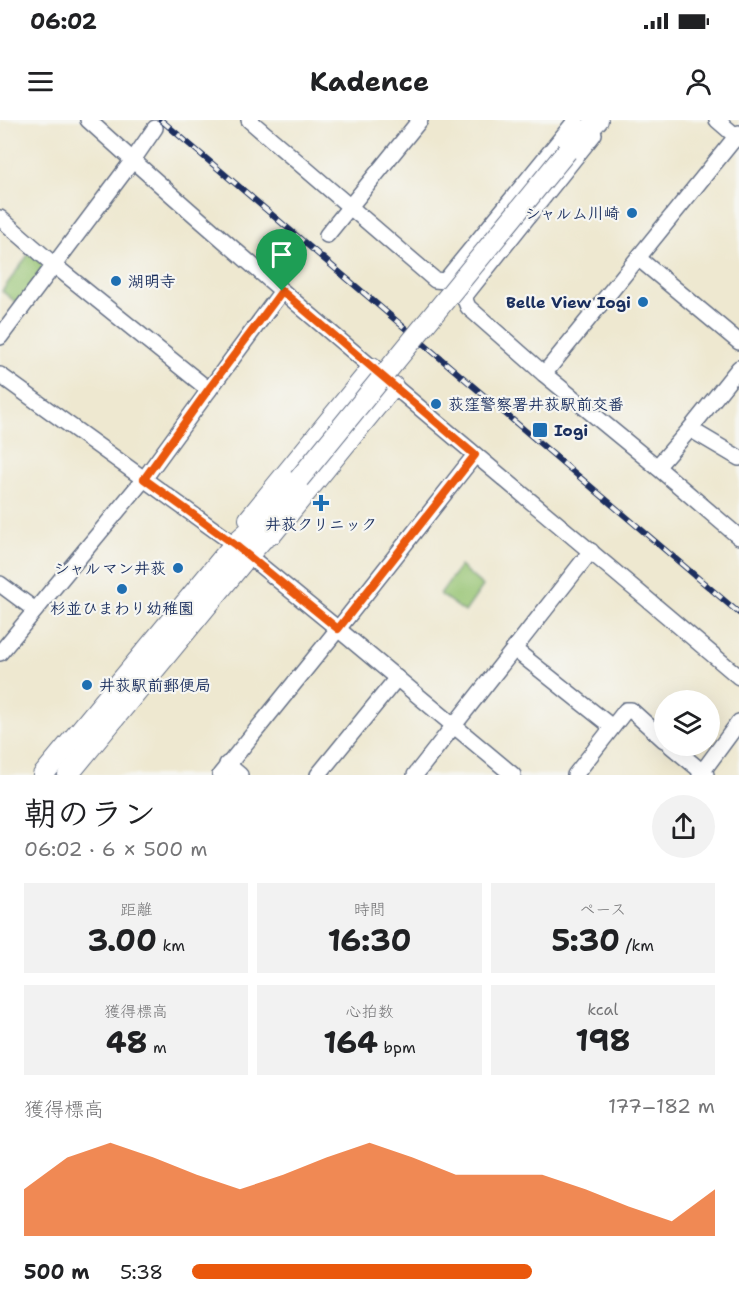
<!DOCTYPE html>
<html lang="ja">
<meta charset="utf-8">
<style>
:root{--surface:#fff;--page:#f2f2f2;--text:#202124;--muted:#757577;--accent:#ea580c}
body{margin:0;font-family:"Shantell Sans","Klee One",sans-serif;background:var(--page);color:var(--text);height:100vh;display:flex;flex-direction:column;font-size:22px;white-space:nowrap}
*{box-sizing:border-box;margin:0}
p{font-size:20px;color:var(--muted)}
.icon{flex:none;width:33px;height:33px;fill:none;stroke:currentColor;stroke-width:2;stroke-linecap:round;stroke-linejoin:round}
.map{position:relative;height:655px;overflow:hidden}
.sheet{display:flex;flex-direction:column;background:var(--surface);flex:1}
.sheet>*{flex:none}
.fabs{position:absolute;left:654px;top:570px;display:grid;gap:12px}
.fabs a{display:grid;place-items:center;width:66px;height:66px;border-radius:50%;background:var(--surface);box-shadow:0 6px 24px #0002;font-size:30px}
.pin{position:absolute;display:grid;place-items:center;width:51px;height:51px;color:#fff;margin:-62px -26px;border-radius:50% 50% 50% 0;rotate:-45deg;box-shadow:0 0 6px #0007}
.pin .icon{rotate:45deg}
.round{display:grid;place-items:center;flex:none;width:63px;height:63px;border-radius:32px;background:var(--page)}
.head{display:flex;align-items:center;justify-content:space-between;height:102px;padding:0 24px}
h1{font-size:33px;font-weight:700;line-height:45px}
.figures{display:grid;grid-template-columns:repeat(3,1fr);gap:9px;height:102px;padding:6px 24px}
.figures div{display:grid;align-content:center;border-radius:0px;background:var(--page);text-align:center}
.figures b{font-size:30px;font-weight:700}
.figures small{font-size:16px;font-weight:400}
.figures p{font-size:16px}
.chart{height:168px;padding:12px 24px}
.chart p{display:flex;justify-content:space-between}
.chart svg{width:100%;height:108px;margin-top:6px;fill:var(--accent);opacity:.7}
ul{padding:0 24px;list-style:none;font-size:20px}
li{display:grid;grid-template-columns:96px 72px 1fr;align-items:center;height:45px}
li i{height:15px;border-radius:8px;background:var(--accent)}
.status{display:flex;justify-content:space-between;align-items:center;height:42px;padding:0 30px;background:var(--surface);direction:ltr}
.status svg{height:16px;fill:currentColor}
header{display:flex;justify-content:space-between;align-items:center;height:78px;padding:0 24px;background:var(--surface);font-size:27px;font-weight:700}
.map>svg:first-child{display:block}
.green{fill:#95c371;stroke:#587968;stroke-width:1.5}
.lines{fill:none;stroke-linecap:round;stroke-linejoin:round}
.minor-casing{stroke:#657086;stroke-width:18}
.major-casing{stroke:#657086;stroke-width:22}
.minor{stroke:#fff;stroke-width:15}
.major{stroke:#fff;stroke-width:20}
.rail-casing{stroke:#1b2f5e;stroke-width:6}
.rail{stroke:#f6f6f2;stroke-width:4;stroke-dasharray:11;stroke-linecap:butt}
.major-bridge-casing{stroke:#657086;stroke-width:22;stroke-linecap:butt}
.major-bridge{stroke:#fff;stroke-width:20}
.route-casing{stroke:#fff;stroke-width:12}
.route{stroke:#ea580c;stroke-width:8}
.poi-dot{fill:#1f6fb2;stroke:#f6f6f2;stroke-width:2}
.labels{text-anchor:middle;stroke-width:4.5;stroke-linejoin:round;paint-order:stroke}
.poi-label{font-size:16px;font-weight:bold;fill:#1b2f5e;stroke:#f6f6f2;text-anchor:start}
</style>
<div class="status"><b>06:02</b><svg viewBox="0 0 49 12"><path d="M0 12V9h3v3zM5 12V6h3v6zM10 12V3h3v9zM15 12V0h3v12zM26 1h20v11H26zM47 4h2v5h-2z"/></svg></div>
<header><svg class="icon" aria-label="menu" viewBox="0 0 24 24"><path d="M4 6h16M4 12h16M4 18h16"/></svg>Kadence<svg class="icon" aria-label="person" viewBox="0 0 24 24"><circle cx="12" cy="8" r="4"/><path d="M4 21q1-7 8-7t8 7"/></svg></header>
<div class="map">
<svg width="739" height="655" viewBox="0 0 739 655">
<rect width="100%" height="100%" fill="#f6f6f2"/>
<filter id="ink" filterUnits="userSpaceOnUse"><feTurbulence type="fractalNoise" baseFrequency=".0167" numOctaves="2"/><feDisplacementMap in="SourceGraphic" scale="12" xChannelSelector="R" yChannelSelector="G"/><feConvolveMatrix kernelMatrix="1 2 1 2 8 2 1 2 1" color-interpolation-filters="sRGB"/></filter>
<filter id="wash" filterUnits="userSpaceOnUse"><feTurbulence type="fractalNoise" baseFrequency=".008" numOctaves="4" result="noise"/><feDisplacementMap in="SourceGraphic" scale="24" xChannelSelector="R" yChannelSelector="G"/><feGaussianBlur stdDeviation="1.35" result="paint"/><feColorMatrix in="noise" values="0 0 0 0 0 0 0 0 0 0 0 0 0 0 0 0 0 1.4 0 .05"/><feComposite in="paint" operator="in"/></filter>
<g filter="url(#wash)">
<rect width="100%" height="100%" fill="#eee8d0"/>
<!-- green -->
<g class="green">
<polygon points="30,132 43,141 42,151 18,184 2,171"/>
<polygon points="460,446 483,466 465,492 440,474"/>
</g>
</g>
<g filter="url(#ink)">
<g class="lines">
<!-- minor casing -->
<g class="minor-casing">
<g id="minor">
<path d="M88,0C300,192 522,372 739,557"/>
<polyline points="249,0 435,160 445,161 464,177 468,187 544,254 657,347 739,417"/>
<polyline points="717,0 739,19"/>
<polyline points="0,98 54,145 209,270"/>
<polyline points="327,115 420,0"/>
<polyline points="638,138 739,222"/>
<polyline points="445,161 576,0"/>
<polyline points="464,177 594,14"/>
<polyline points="0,217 133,40 155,8"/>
<polyline points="544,254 739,13"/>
<polyline points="0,255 234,424 338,509 513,655"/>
<polyline points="690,309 739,338"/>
<polyline points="657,347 690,309 739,248"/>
<polyline points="0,464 35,490"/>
<polyline points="514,529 612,607"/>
<polyline points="0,533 144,359 209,270 282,171"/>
<polyline points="671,626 706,655"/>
<polyline points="227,644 240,655"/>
<polyline points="220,655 338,509 475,335"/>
<polyline points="318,655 397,558"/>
<polyline points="415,655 591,431"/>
<polyline points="575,655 626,590 631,590 664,620"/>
<polyline points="700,655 739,602"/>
</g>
</g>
<!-- major casing -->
<g class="major-casing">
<g id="major">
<polyline points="567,31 598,0"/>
<polyline points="249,399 372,248"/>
<polyline points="269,400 275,388 299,359"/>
<polyline points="43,655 234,424 275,388"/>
<polyline points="68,655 248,436 263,419 273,413 393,266"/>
</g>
</g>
<!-- minor -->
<use href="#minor" class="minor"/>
<!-- major -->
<use href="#major" class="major"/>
<!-- rail casing -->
<g class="rail-casing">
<polyline id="rail" points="161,0 739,493"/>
</g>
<!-- rail -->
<use href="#rail" class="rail"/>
<!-- major-bridge casing -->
<g class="major-bridge-casing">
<polyline id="major-bridge" points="299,359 567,31"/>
</g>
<!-- major-bridge -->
<use href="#major-bridge" class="major-bridge"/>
</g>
</g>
<g class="lines" filter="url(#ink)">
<!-- route casing -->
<g class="route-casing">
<polygon id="route" points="282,171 475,335 338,509 234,424 144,359 208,270"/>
</g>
<!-- route -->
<use href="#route" class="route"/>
</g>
<!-- markers -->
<g class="poi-dot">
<circle cx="632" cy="93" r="6"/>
<circle cx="116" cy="161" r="6"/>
<circle cx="643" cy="182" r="6"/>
<circle cx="436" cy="284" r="6"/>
<rect x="532" y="302" width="16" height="16" rx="3"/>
<path d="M318 374h6v6h6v6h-6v6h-6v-6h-6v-6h6z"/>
<circle cx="178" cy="448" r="6"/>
<circle cx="122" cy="469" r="6"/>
<circle cx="87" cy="565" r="6"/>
</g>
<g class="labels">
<!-- poi labels -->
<g class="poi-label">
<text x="620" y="99" text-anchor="end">シャルム川崎</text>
<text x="128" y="167">湖明寺</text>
<text x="631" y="188" text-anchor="end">Belle View Iogi</text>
<text x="448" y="290">荻窪警察署井荻駅前交番</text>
<text x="554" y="316">Iogi</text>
<text x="321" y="410" text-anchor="middle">井荻クリニック</text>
<text x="166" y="454" text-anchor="end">シャルマン井荻</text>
<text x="122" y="494" text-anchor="middle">杉並ひまわり幼稚園</text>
<text x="99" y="571">井荻駅前郵便局</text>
</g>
</g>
</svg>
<div class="fabs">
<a><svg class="icon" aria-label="layers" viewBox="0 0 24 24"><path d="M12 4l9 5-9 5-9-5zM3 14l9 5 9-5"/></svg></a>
</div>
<div class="pin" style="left:282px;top:171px;background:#1e9e55"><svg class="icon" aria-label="arrive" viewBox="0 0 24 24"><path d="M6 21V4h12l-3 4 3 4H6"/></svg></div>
</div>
<section class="sheet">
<div class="head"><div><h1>朝のラン</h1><p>06:02 · 6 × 500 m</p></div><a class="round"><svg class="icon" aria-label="share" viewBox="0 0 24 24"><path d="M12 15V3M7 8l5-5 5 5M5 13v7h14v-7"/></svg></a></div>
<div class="figures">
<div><p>距離</p><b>3.00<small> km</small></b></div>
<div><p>時間</p><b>16:30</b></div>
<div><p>ペース</p><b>5:30<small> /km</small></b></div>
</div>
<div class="figures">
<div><p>獲得標高</p><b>48<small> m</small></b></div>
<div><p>心拍数</p><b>164<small> bpm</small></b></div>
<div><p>kcal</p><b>198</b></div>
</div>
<div class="chart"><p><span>獲得標高</span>177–182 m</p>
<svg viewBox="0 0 160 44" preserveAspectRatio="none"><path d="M0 44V25L10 12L20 6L30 12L40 19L50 25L60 19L70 12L80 6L90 12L100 19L110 19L120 19L130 25L140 32L150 38L160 25V44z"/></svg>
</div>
<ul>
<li><b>500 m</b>5:38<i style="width:65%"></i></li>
</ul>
</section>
